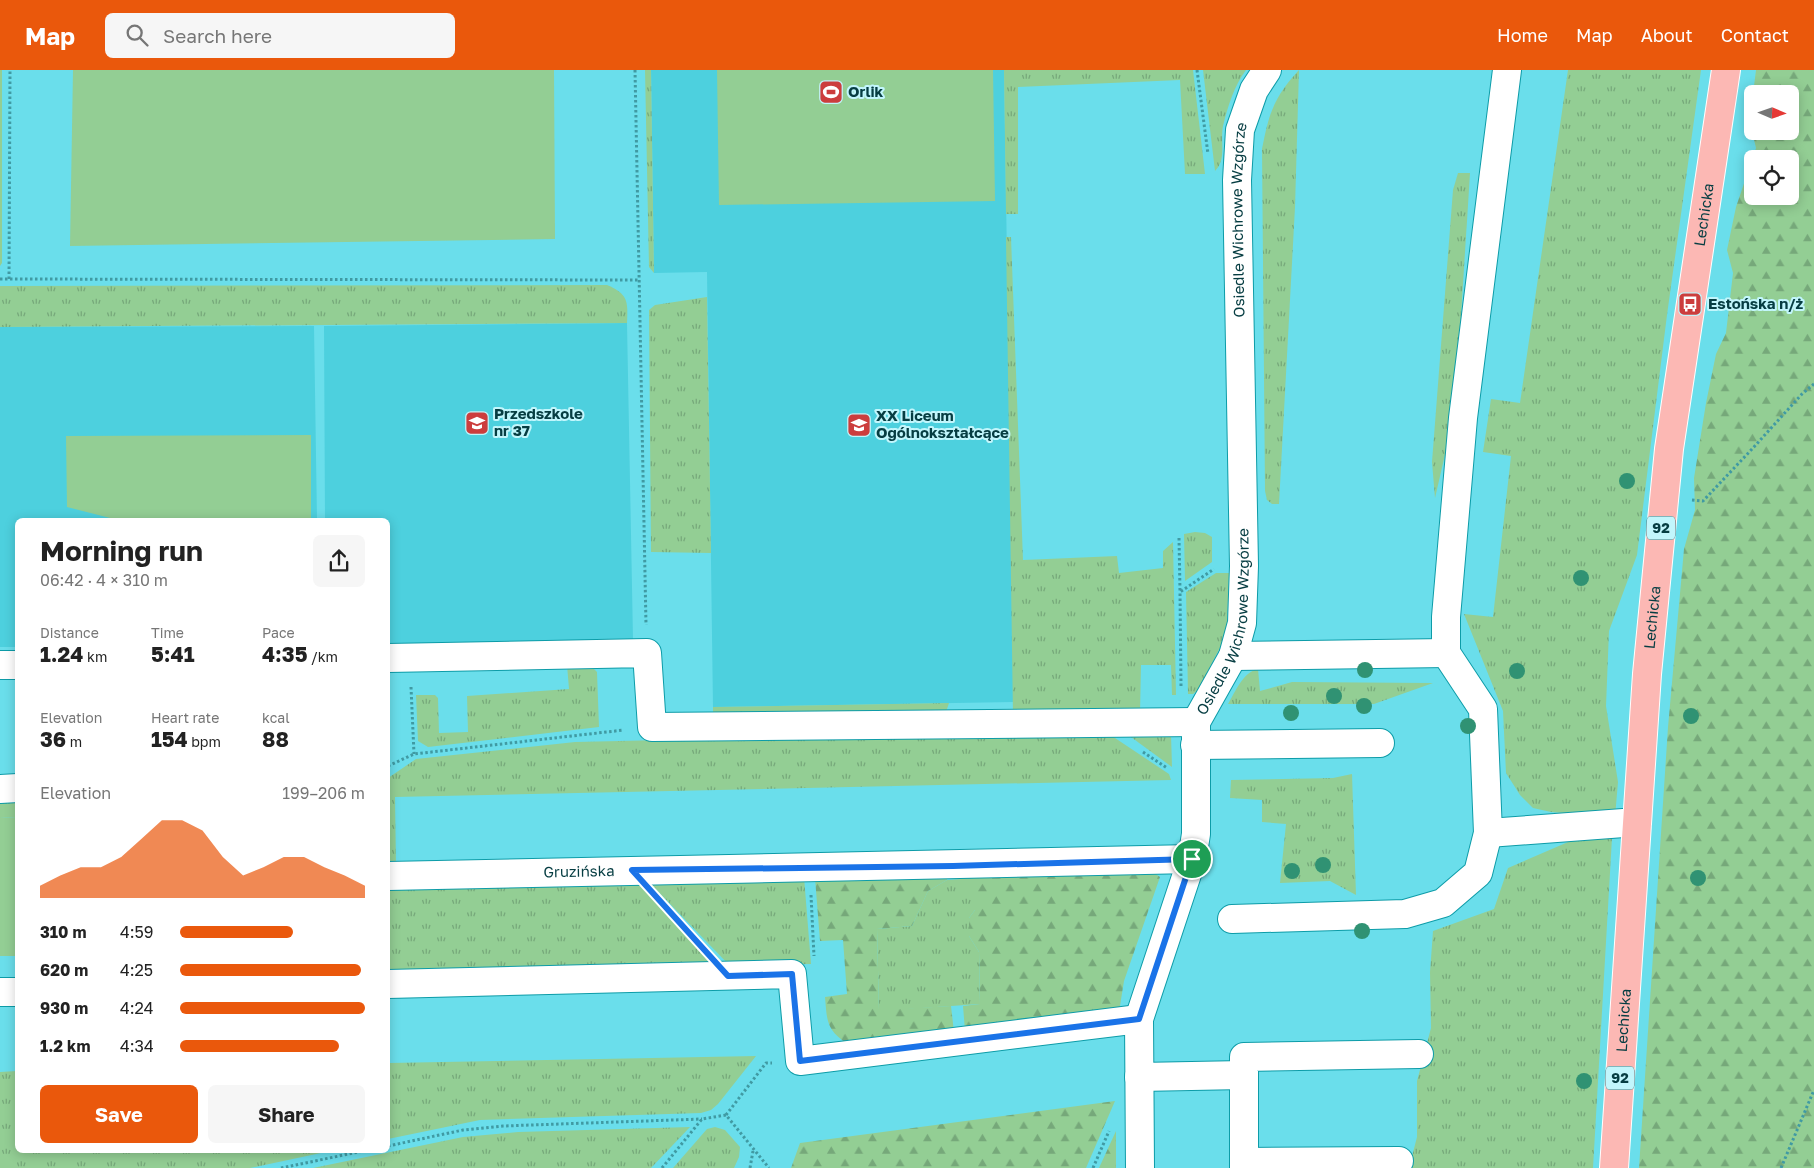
<!DOCTYPE html>
<meta charset="utf-8">
<style>
:root{--surface:#fff;--page:#f6f6f6;--text:#222;--muted:#767676;--accent:#ea580c}
body{margin:0;font-family:"Golos Text",sans-serif;background:var(--page);color:var(--text);height:100vh;display:flex;flex-direction:column;font-size:19px;white-space:nowrap}
*{box-sizing:border-box;margin:0}
p{font-size:16px;color:var(--muted)}
.icon{flex:none;width:28px;height:28px;fill:none;stroke:currentColor;stroke-width:2;stroke-linecap:round;stroke-linejoin:round}
.map{position:relative;flex:1;overflow:hidden}
.drawer{position:absolute;left:15px;top:448px;width:375px;height:635px;display:flex;flex-direction:column;background:var(--surface);border-radius:8px;box-shadow:0 2px 12px #0003}
.drawer>*{flex:none}
.needle{width:32px;rotate:92deg}
.fabs{position:absolute;left:1744px;top:15px;display:grid;gap:10px}
.fabs a{display:grid;place-items:center;width:55px;height:55px;border-radius:8px;background:var(--surface);box-shadow:0 2px 12px #0003;font-size:25px}
.pin{position:absolute;display:grid;place-items:center;width:42px;height:42px;color:#fff;margin:-21px;border:2px solid #fff;border-radius:50%;box-shadow:0 1px 5px #0007}
.round{display:grid;place-items:center;flex:none;width:52px;height:52px;border-radius:8px;background:var(--page)}
.head{display:flex;align-items:center;justify-content:space-between;height:85px;padding:0 25px}
h1{font-size:28px;font-weight:700;line-height:38px}
.stats{display:grid;grid-template-columns:repeat(3,1fr);gap:8px;height:85px;padding:5px 25px}
.stats div{display:grid;align-content:center}
.stats b{font-size:21px;font-weight:700}
.stats small{font-size:14px;font-weight:400}
.stats p{font-size:14px}
.chart{height:140px;padding:10px 25px}
.chart p{display:flex;justify-content:space-between}
.chart svg{width:100%;height:90px;margin-top:5px;fill:var(--accent);opacity:.7}
.action{display:flex;gap:10px;margin-top:auto;padding:10px 25px}
.action a{flex:1;height:58px;border-radius:8px;background:var(--accent);color:#fff;font-size:20px;font-weight:700;line-height:58px;text-align:center}
.action a+a{background:var(--page);color:var(--text)}
ul{padding:0 25px;list-style:none;font-size:16px}
li{display:grid;grid-template-columns:80px 60px 1fr;align-items:center;height:38px}
li i{height:12px;border-radius:6px;background:var(--accent)}
header{display:flex;align-items:center;gap:30px;box-sizing:border-box;height:70px;padding:0 25px;background:var(--accent);color:#fff}
header strong{font-size:24px}
nav{display:flex;gap:28px;margin-inline-start:auto;font-size:18px}
.search{width:350px;height:45px;background:var(--page);display:flex;align-items:center;gap:12px;box-sizing:border-box;padding:0 18px;border-radius:8px;color:var(--muted);font-size:19px}
.map>svg:first-child{display:block}
.built{fill:#4dd0de}
.grass{fill:url(#grass-tufts)}
.forest{fill:url(#forest-firs);fill-rule:evenodd}
.pitch{fill:#93ce94}
.lines{fill:none;stroke-linecap:round;stroke-linejoin:round}
.minor-casing{stroke:#0d9ca8;stroke-width:30}
.major-casing{stroke:#fff;stroke-width:30}
.path{stroke:#409aa3;stroke-width:3;stroke-dasharray:2.5 2.5;stroke-linecap:butt}
.minor{stroke:#fff;stroke-width:28}
.major{stroke:#fcb8b4;stroke-width:28}
.tree{fill:#309273}
.route-casing{stroke:#fff;stroke-width:10}
.route{stroke:#1a73e8;stroke-width:6}
.labels{text-anchor:middle;stroke-width:4;stroke-linejoin:round;paint-order:stroke}
.shield{fill:#c2f6fc;stroke:#3e747a;stroke-width:1}
.shield-label{font-size:14px;font-weight:bold;fill:#063d42}
.poi-label{font-size:15px;font-weight:bold;fill:#063d42;stroke:#c2f6fc;text-anchor:start}
.street-label{font-size:15px;fill:#063d42;stroke:#c2f6fc}
</style>
<header>
<strong>Map</strong>
<div class="search"><svg class="icon" aria-label="search" viewBox="0 0 24 24"><circle cx="10" cy="10" r="6"/><path d="M15 15l6 6"/></svg>Search here</div>
<nav><a>Home</a><a>Map</a><a>About</a><a>Contact</a></nav>
</header>
<div class="map">
<svg width="1814" height="1098" viewBox="0 0 1814 1098">
<defs>
<pattern id="grass-tufts" width="24" height="20" patternUnits="userSpaceOnUse" patternTransform="scale(1.25)"><rect width="24" height="20" fill="#93ce94"/><path d="M3 7l-1-3M5 7V3M7 7l1-3M15 17l-1-3M17 17v-4M19 17l1-3" fill="none" stroke="#76a87a"/></pattern>
<pattern id="forest-firs" width="22" height="20" patternUnits="userSpaceOnUse" patternTransform="scale(1.25)"><rect width="22" height="20" fill="#93ce94"/><path d="M5 1l3.5 6h-7zM16 11l3.5 6h-7z" fill="#76a87a"/></pattern>
</defs>
<rect width="100%" height="100%" fill="#6adeeb"/>
<!-- built -->
<g class="built">
<polygon points="651,0 1004,0 1014,632 713,637 707,202 654,203"/>
<polygon points="627,253 633,570 388,575 388,450 325,450 324,256"/>
<polygon points="314,256 317,450 18,450 17,577 0,577 0,257"/>
</g>
<!-- grass -->
<g class="grass">
<polygon points="0,0 2,0 2,193 0,196"/>
<polygon points="645,0 651,0 654,203 649,197"/>
<polygon points="1004,0 1193,0 1205,104 1185,104 1180,10 1018,17 1018,144 1006,144"/>
<path d="M1203,0H1246C1234,16 1228,36 1223,56C1220,71 1227,90 1215,101Z"/>
<path d="M1299,0L1295,137L1279,434H1272L1267,430L1265,421L1262,79C1269,43 1274,27 1299,0Z"/>
<polygon points="1568,0 1701,0 1667,245 1637,485 1609,561 1606,636 1618,712 1615,747 1551,742 1533,738 1520,725 1506,703 1503,641 1464,544 1493,547 1511,386 1483,382 1491,329 1520,333"/>
<polygon points="1458,103 1470,103 1455,341 1435,428 1432,392 1453,120"/>
<polygon points="1006,167 1011,167 1023,490 1117,486 1119,503 1163,498 1163,481 1173,472 1176,625 1172,625 1171,595 1141,595 1140,644 1013,646"/>
<path d="M607,215C628,224 628,231 627,253L0,257V216Z"/>
<polygon points="707,227 711,483 651,482 649,240 655,235"/>
<polygon points="1195,462 1205,463 1212,467 1212,492 1185,511 1184,464"/>
<polygon points="1216,503 1229,503 1227,556 1223,572 1198,620 1193,624 1188,624 1186,522"/>
<polygon points="584,594 593,598 597,602 599,657 428,677 418,671 416,625 435,625 438,628 439,663 468,662 467,626 569,619 567,595"/>
<path d="M1258,599L1260,621L1292,612L1433,613L1374,634H1228C1236,621 1242,603 1258,599Z"/>
<polygon points="949,633 946,642 713,643 713,637"/>
<polygon points="1120,659 1171,665 1172,697"/>
<polygon points="1103,660 1169,704 1171,710 395,727 396,795 388,789 388,708 416,689 575,672"/>
<polygon points="1352,704 1356,825 1330,811 1280,813 1286,754 1262,752 1262,730 1230,728 1231,710 1333,708"/>
<polygon points="0,728 17,728 17,747 0,748"/>
<polygon points="1589,763 1612,768 1593,1098 1409,1098 1417,1067 1417,1011 1431,958 1430,902 1433,861 1494,839 1508,798"/>
<polygon points="804,807 811,894 730,896 647,810"/>
<polygon points="975,808 975,840 969,848 969,866 979,882 980,934 879,941 877,859 912,856 928,821 947,810"/>
<polygon points="637,811 713,896 388,903 388,817"/>
<polygon points="756,986 718,1034 711,1040 701,1043 480,1050 388,1069 388,993"/>
<polygon points="17,1001 18,1080 335,1080 250,1098 0,1098 0,1002"/>
<polygon points="690,1057 651,1098 313,1098 463,1067 518,1062"/>
<polygon points="715,1057 725,1060 740,1077 739,1087 734,1098 673,1098 707,1059"/>
</g>
<!-- forest -->
<g class="forest">
<path d="M1756,0H1814V1098H1639L1668,657L1684,479L1695,440L1694,408L1706,333L1716,284L1726,263L1733,203L1727,180L1736,137L1756,78L1750,53L1752,32V61H1790V24H1753ZM1752,89H1790V126H1752Z"/>
<polygon points="1147,798 1160,807 1124,911 1119,942 965,961 963,936 980,934 979,882 969,866 969,848 975,840 975,808 958,809 958,804"/>
<path d="M948,804L947,810L928,821L912,856L877,859L879,940L951,936L954,962L846,973C826,959 827,950 825,927L847,924L843,870L820,871L815,808Z"/>
<polygon points="1115,1031 1086,1098 791,1098 800,1073"/>
<polygon points="1116,1061 1116,1098 1099,1098"/>
</g>
<!-- pitch -->
<g class="pitch">
<polygon points="73,0 554,0 555,169 70,176"/>
<polygon points="717,0 993,0 995,131 719,135"/>
<polygon points="311,365 311,450 118,450 67,437 66,366"/>
<polygon points="17,747 17,886 0,886 0,748"/>
</g>
<g class="lines">
<!-- minor casing -->
<g class="minor-casing">
<g id="minor">
<polyline points="1233,586 1446,583"/>
<polyline points="388,588 647,583 652,657 1196,652"/>
<polyline points="0,595 18,595"/>
<polyline points="1195,675 1380,673"/>
<polyline points="0,719 18,718"/>
<polyline points="1488,763 1637,752"/>
<path id="s1" d="M388,806C656,799 924,797 1192,789"/>
<polyline points="1232,849 1405,844 1443,833 1478,803 1488,763 1483,639 1446,583 1446,547 1463,348 1507,0"/>
<polyline points="388,914 792,904 800,991 1139,949"/>
<polyline points="0,922 18,922"/>
<polyline points="1139,1007 1244,1005"/>
<polyline points="1244,1092 1399,1091"/>
<path id="s2" d="M1140,1098L1139,949L1192,789L1196,764V652L1233,586L1242,553L1244,496L1237,110L1240,60L1254,20L1267,0"/>
<polyline points="1244,1098 1244,987 1419,984"/>
</g>
</g>
<!-- major casing -->
<g class="major-casing">
<g id="major">
<path id="s3" d="M1614,1098L1647,604L1669,379L1726,0"/>
</g>
</g>
<!-- path -->
<g class="path">
<polyline points="635,0 646,555"/>
<polyline points="1197,0 1208,84"/>
<polyline points="0,209 640,210"/>
<polyline points="9,209 10,0"/>
<polyline points="1692,430 1703,431 1753,378 1802,324 1814,314"/>
<polyline points="1179,468 1180,521"/>
<polyline points="1181,616 1180,522 1214,499"/>
<polyline points="411,617 414,684"/>
<polyline points="1143,682 1167,698"/>
<polyline points="388,696 414,684 624,660"/>
<polyline points="811,825 814,886"/>
<polyline points="660,830 702,877"/>
<polyline points="726,1045 766,993 772,993"/>
<polyline points="388,1076 463,1060 503,1056 702,1049"/>
<polyline points="281,1098 368,1080"/>
<polyline points="662,1098 702,1049 726,1045 769,1098"/>
<polyline points="750,1098 753,1081"/>
<polyline points="1093,1098 1109,1061"/>
<polyline points="1781,1098 1814,1020"/>
</g>
<!-- minor -->
<use href="#minor" class="minor"/>
<!-- major -->
<use href="#major" class="major"/>
</g>
<!-- trees -->
<g class="tree">
<circle cx="1627" cy="411" r="8"/>
<circle cx="1581" cy="508" r="8"/>
<circle cx="1365" cy="600" r="8"/>
<circle cx="1517" cy="601" r="8"/>
<circle cx="1334" cy="626" r="8"/>
<circle cx="1364" cy="636" r="8"/>
<circle cx="1291" cy="643" r="8"/>
<circle cx="1691" cy="646" r="8"/>
<circle cx="1468" cy="656" r="8"/>
<circle cx="1323" cy="795" r="8"/>
<circle cx="1292" cy="801" r="8"/>
<circle cx="1698" cy="808" r="8"/>
<circle cx="1362" cy="861" r="8"/>
<circle cx="1584" cy="1011" r="8"/>
</g>
<g class="lines">
<!-- route casing -->
<g class="route-casing">
<polygon id="route" points="1192,789 1139,949 800,991 792,904 728,906 632,800 953,796"/>
</g>
<!-- route -->
<use href="#route" class="route"/>
</g>
<!-- icons -->
<defs>
<g id="stadium-square" transform="scale(1.25)"><rect x="-9" y="-9" width="18" height="18" rx="4" fill="#cc3d3d" stroke="#c2f6fc"/><path d="M0-5a6.5 5 0 1 0 0 10a6.5 5 0 1 0 0-10ZM-3.5-1.8h7v3.6h-7Z" fill="#fff"/></g>
<g id="bus-square" transform="scale(1.25)"><rect x="-9" y="-9" width="18" height="18" rx="4" fill="#cc3d3d" stroke="#c2f6fc"/><path d="M-5-6H5V4H4V6H2V4H-2V6H-4V4H-5ZM-3.5-4V0h7V-4ZM-3.5 1.2v1.5H-2V1.2ZM2 1.2v1.5H3.5V1.2Z" fill="#fff"/></g>
<g id="school-square" transform="scale(1.25)"><rect x="-9" y="-9" width="18" height="18" rx="4" fill="#cc3d3d" stroke="#c2f6fc"/><path d="M0-5L7-2L0 1L-7-2ZM-4 1L0 2.5L4 1V4Q0 6-4 4Z" fill="#fff"/></g>
</defs>
<g fill-rule="evenodd">
<use href="#stadium-square" x="831" y="22"/>
<use href="#bus-square" x="1690" y="234"/>
<use href="#school-square" x="477" y="353"/>
<use href="#school-square" x="859" y="355"/>
</g>
<g class="labels">
<!-- shield labels -->
<g class="shield">
<rect x="1647" y="446.5" width="28" height="23" rx="4"/>
<rect x="1606" y="996.5" width="28" height="23" rx="4"/>
</g>
<g class="shield-label">
<text x="1661" y="463">92</text>
<text x="1620" y="1013">92</text>
</g>
<!-- poi labels -->
<g class="poi-label">
<text x="848" y="27">Orlik</text>
<text x="1708" y="239">Estońska n/ż</text>
<text x="494" y="349">Przedszkole<tspan x="494" dy="17">nr 37</tspan></text>
<text x="876" y="351">XX Liceum<tspan x="876" dy="17">Ogólnokształcące</tspan></text>
</g>
<!-- street labels -->
<g class="street-label">
<text dy="5" stroke="none"><textPath href="#s3" startOffset="958">Lechicka</textPath></text>
<text dy="5" stroke="none"><textPath href="#s2" startOffset="968">Osiedle Wichrowe Wzgórze</textPath></text>
<text dy="5" stroke="none"><textPath href="#s3" startOffset="552">Lechicka</textPath></text>
<text dy="5" stroke="none"><textPath href="#s2" startOffset="562">Osiedle Wichrowe Wzgórze</textPath></text>
<text dy="5" stroke="none"><textPath href="#s1" startOffset="191">Gruzińska</textPath></text>
<text dy="5" stroke="none"><textPath href="#s3" startOffset="148">Lechicka</textPath></text>
</g>
</g>
</svg>
<div class="fabs">
<a><svg class="needle" viewBox="-14 -14 28 28"><path d="M0-13l5 13h-10z" fill="#e53935"/><path d="M0 13l5-13h-10z" fill="#767676"/></svg></a>
<a><svg class="icon" aria-label="locate" viewBox="0 0 24 24"><circle cx="12" cy="12" r="6"/><path d="M12 2v4M12 18v4M2 12h4M18 12h4"/></svg></a>
</div>
<div class="pin" style="left:1192px;top:789px;background:#1e9e55"><svg class="icon" aria-label="arrive" viewBox="0 0 24 24"><path d="M6 21V4h12l-3 4 3 4H6"/></svg></div>
<section class="drawer">
<div class="head"><div><h1>Morning run</h1><p>06:42 · 4 × 310 m</p></div><a class="round"><svg class="icon" aria-label="share" viewBox="0 0 24 24"><path d="M12 15V3M7 8l5-5 5 5M5 13v7h14v-7"/></svg></a></div>
<div class="stats">
<div><p>Distance</p><b>1.24<small> km</small></b></div>
<div><p>Time</p><b>5:41</b></div>
<div><p>Pace</p><b>4:35<small> /km</small></b></div>
</div>
<div class="stats">
<div><p>Elevation</p><b>36<small> m</small></b></div>
<div><p>Heart rate</p><b>154<small> bpm</small></b></div>
<div><p>kcal</p><b>88</b></div>
</div>
<div class="chart"><p><span>Elevation</span>199–206 m</p>
<svg viewBox="0 0 160 44" preserveAspectRatio="none"><path d="M0 44V38L10 33L20 29L30 29L40 24L50 15L60 6L70 6L80 11L90 24L100 33L110 29L120 24L130 24L140 29L150 33L160 38V44z"/></svg>
</div>
<ul>
<li><b>310 m</b>4:59<i style="width:61%"></i></li>
<li><b>620 m</b>4:25<i style="width:98%"></i></li>
<li><b>930 m</b>4:24<i style="width:100%"></i></li>
<li><b>1.2 km</b>4:34<i style="width:86%"></i></li>
</ul>
<div class="action"><a>Save</a><a>Share</a></div>
</section>
</div>
